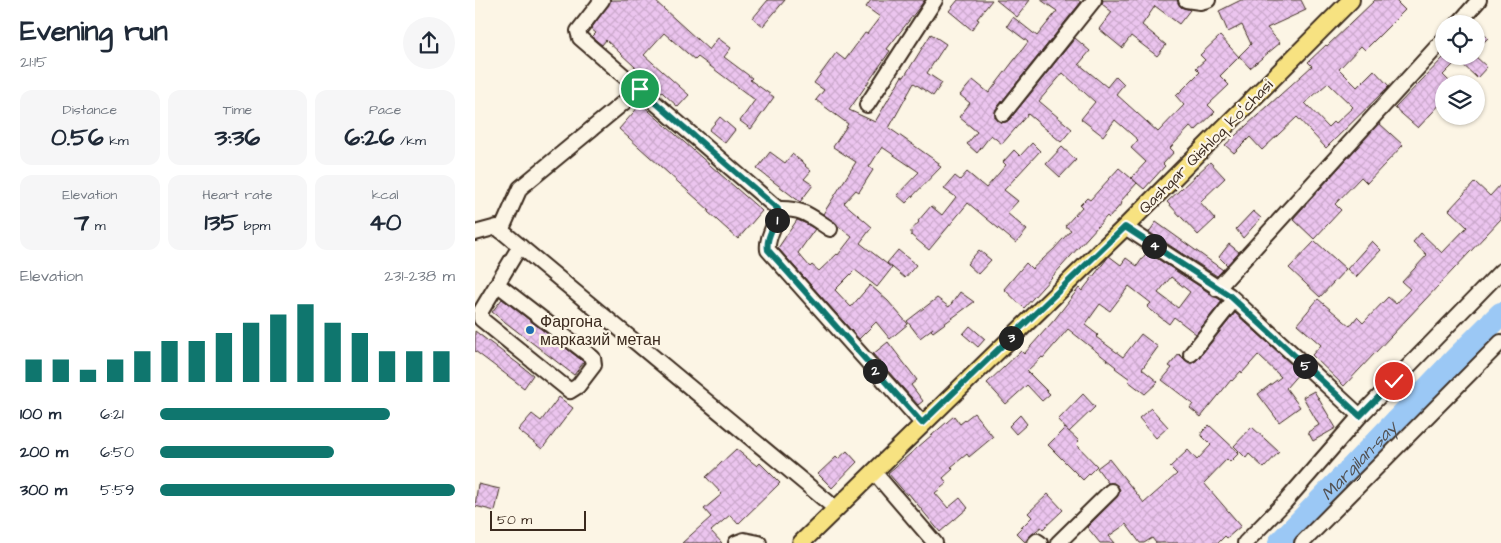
<!DOCTYPE html>
<meta charset="utf-8">
<style>
:root{--surface:#fff;--page:#f6f6f7;--text:#1f2937;--muted:#747a83;--accent:#0f766e}
body{margin:0;font-family:"Architects Daughter",sans-serif;background:var(--page);color:var(--text);height:100vh;display:flex;flex-direction:column;font-size:19px;white-space:nowrap}
*{box-sizing:border-box;margin:0}
p{font-size:16px;color:var(--muted)}
.icon{flex:none;width:28px;height:28px;fill:none;stroke:currentColor;stroke-width:2;stroke-linecap:round;stroke-linejoin:round}
.map{position:relative;flex:1;overflow:hidden}
.side{display:flex;flex-direction:column;background:var(--surface);width:475px}
.side>*{flex:none}
.tools{position:absolute;left:960px;top:15px;display:grid;gap:10px}
.tools a{display:grid;place-items:center;width:50px;height:50px;border-radius:50%;background:var(--surface);box-shadow:0 1px 4px #0004;font-size:25px}
.scale{position:absolute;left:15px;bottom:12px;width:96px;box-sizing:border-box;padding-left:5px;border:2px solid #3b2a1e;border-top:0;font-size:14px;line-height:18px;white-space:nowrap;color:#3b2a1e;-webkit-text-stroke:4px #fcf5e5;paint-order:stroke}
.pin{position:absolute;display:grid;place-items:center;width:42px;height:42px;color:#fff;margin:-21px;border:2px solid #fff;border-radius:50%;box-shadow:0 1px 5px #0007}
.km{position:absolute;width:25px;height:25px;margin:-12px;border-radius:50%;background:#222;color:#fff;font-size:14px;line-height:25px;text-align:center}
.round{display:grid;place-items:center;flex:none;width:52px;height:52px;border-radius:26px;background:var(--page)}
.summary{display:flex;align-items:center;justify-content:space-between;height:85px;padding:0 20px}
h1{font-size:28px;font-weight:700;line-height:38px}
.figures{display:grid;grid-template-columns:repeat(3,1fr);gap:8px;height:85px;padding:5px 20px}
.figures div{display:grid;align-content:center;border-radius:12px;background:var(--page);text-align:center}
.figures b{font-size:25px;font-weight:700}
.figures small{font-size:14px;font-weight:400}
.figures p{font-size:14px}
.chart{height:140px;padding:10px 20px}
.chart p{display:flex;justify-content:space-between}
.chart svg{width:100%;height:90px;margin-top:5px;stroke:var(--accent);stroke-width:6}
ul{padding:0 20px;list-style:none;font-size:16px}
li{display:grid;grid-template-columns:80px 60px 1fr;align-items:center;height:38px}
li i{height:12px;border-radius:6px;background:var(--accent)}
main{display:flex;flex:1;min-height:0}
.map>svg:first-child{display:block}
.lines{fill:none;stroke-linecap:round;stroke-linejoin:round}
.river{stroke:#9bc8f5;stroke-width:24}
.building{fill:url(#building-cross-hatch);stroke:#3b2a1e;fill-rule:evenodd}
.minor-casing{stroke:#3b2a1e;stroke-width:18}
.major-casing{stroke:#3b2a1e;stroke-width:20}
.minor{stroke:#fcf5e5;stroke-width:14}
.major{stroke:#f7e281;stroke-width:16}
.route-casing{stroke:#fff;stroke-width:10}
.route{stroke:#0f766e;stroke-width:6}
.poi-dot{fill:#1f6fb2;stroke:#fcf5e5;stroke-width:2}
.labels{text-anchor:middle;stroke-width:4.5;stroke-linejoin:round;paint-order:stroke}
.street-label{font-size:16px;fill:#3b2a1e;stroke:#fcf5e5}
.poi-label{font-size:16px;fill:#3b2a1e;stroke:#fcf5e5;text-anchor:start}
.water-label{font-size:18px;font-style:italic;fill:#535254;stroke:#fcf5e5}
</style>
<main>
<section class="side">
<div class="summary"><div><h1>Evening run</h1><p>21:15</p></div><a class="round"><svg class="icon" aria-label="share" viewBox="0 0 24 24"><path d="M12 15V3M7 8l5-5 5 5M5 13v7h14v-7"/></svg></a></div>
<div class="figures">
<div><p>Distance</p><b>0.56<small> km</small></b></div>
<div><p>Time</p><b>3:36</b></div>
<div><p>Pace</p><b>6:26<small> /km</small></b></div>
</div>
<div class="figures">
<div><p>Elevation</p><b>7<small> m</small></b></div>
<div><p>Heart rate</p><b>135<small> bpm</small></b></div>
<div><p>kcal</p><b>40</b></div>
</div>
<div class="chart"><p><span>Elevation</span>231–238 m</p>
<svg viewBox="0 0 160 44" preserveAspectRatio="none"><path d="M5 44V33M15 44V33M25 44V38M35 44V33M45 44V29M55 44V24M65 44V24M75 44V20M85 44V15M95 44V11M105 44V6M115 44V15M125 44V20M135 44V29M145 44V29M155 44V29"/></svg>
</div>
<ul>
<li><b>100 m</b>6:21<i style="width:78%"></i></li>
<li><b>200 m</b>6:50<i style="width:59%"></i></li>
<li><b>300 m</b>5:59<i style="width:100%"></i></li>
</ul>
</section>
<div class="map">
<svg width="1026" height="543" viewBox="0 0 1026 543">
<defs>
<pattern id="building-cross-hatch" width="8" height="8" patternUnits="userSpaceOnUse" patternTransform="scale(1.25)"><rect width="8" height="8" fill="#ecc5ef"/><path d="M0 0l8 8M0 8l8-8" fill="none" stroke="#cba9cc"/></pattern>
</defs>
<rect width="100%" height="100%" fill="#fcf5e5"/>
<filter id="ink" filterUnits="userSpaceOnUse"><feTurbulence type="fractalNoise" baseFrequency=".02" numOctaves="2"/><feDisplacementMap in="SourceGraphic" scale="10" xChannelSelector="R" yChannelSelector="G"/><feConvolveMatrix kernelMatrix="1 2 1 2 8 2 1 2 1" color-interpolation-filters="sRGB"/></filter>
<g filter="url(#ink)">
<g class="lines">
<!-- river -->
<path class="river" id="s1" d="M805,543L979,361L1026,314"/>
</g>
<!-- building -->
<g class="building">
<polygon points="136,0 179,0 234,50 243,38 256,48 249,57 277,78 275,80 299,97 276,129 265,121 280,100 223,57 220,60 189,33 169,55 214,95 203,107 131,40 127,45 117,37 121,33 116,29"/>
<polygon points="293,0 310,0 288,26 278,18"/>
<polygon points="396,0 450,0 412,49 415,51 374,110 400,122 427,76 429,77 456,34 471,44 452,73 467,83 458,96 439,83 414,128 464,163 463,165 466,167 431,203 422,195 444,172 407,147 394,167 398,170 384,192 381,190 369,203 397,227 385,243 417,268 402,287 380,270 360,290 376,307 395,285 413,301 433,324 415,339 401,322 384,339 303,248 322,220 332,224 340,229 323,253 335,267 337,265 344,271 362,254 363,255 377,237 348,214 381,162 358,147 373,124 341,100 349,90 339,83 361,53 370,60 390,33 392,34 405,17 391,7"/>
<polygon points="483,0 517,0 502,19 504,20 497,30 474,11"/>
<polygon points="521,0 555,0 542,17"/>
<polygon points="566,0 603,0 606,2 521,109 520,117 526,123 531,122 535,119 600,38 615,51 604,64 632,87 641,76 649,84 641,94 683,132 709,105 701,96 725,72 721,68 730,60 725,55 745,36 764,57 745,76 754,85 733,105 740,112 720,131 715,127 695,148 699,152 688,164 690,166 669,189 656,178 671,162 656,148 663,140 640,120 628,136 606,119 620,102 588,73 564,101 597,129 586,142 553,114 527,144 516,135 502,153 492,144 502,132 484,117 495,103 485,95 498,80 514,93 553,42 532,26 538,17 562,36 582,11"/>
<polygon points="628,0 702,0 706,7 715,10 704,24 680,6 667,25 691,45 682,56 656,36 647,48 624,29 637,12 627,4"/>
<polygon points="766,0 826,0 831,10 792,28 805,43 775,68 764,56 776,44 767,25 753,32 744,11"/>
<path d="M900,0H920L930,10L890,50L886,46L864,69L882,87L899,70L914,86L851,148L822,117L787,150L775,137L759,153L750,145L837,66L833,62L851,45L852,46ZM853,83L878,107L860,124L858,122L853,127L830,103Z"/>
<polygon points="1001,27 1013,38 1001,50"/>
<polygon points="970,56 1000,56 1012,67 1002,78 983,60 968,75 977,84 969,84 969,100 943,128 920,108"/>
<polygon points="166,104 287,211 263,239 233,212 234,210 144,129"/>
<polygon points="245,117 260,130 250,143 234,130"/>
<polygon points="904,123 928,145 892,183 886,177 860,204 866,210 839,239 818,219"/>
<polygon points="557,143 565,151 529,190 543,201 532,213 552,230 541,243 493,203 454,250 436,235 436,231 444,222 443,221 456,206 467,215 481,197 469,189 480,176 485,180 492,172 511,188 531,165 528,162 539,150 545,156"/>
<polygon points="587,147 601,160 585,177 571,164"/>
<polygon points="295,152 310,163 317,154 331,165 330,166 336,171 329,179 338,185 325,202 282,169"/>
<polygon points="735,162 750,178 725,202 740,219 723,235 692,202"/>
<polygon points="644,168 662,183 646,201 647,203 634,218 632,216 549,308 529,289 551,263 557,269 579,249 596,230 590,226 607,207 605,205 612,198 615,200"/>
<polygon points="1000,182 1015,196 1026,184 1026,219 869,386 837,355 846,345 822,324 843,299 875,326 882,317 888,323 913,297 921,304 935,289 927,282 952,255 938,242 946,233 967,253 992,227 974,210"/>
<polygon points="778,211 786,218 768,238 761,229"/>
<polygon points="681,222 748,270 742,276 674,232"/>
<polygon points="840,241 871,269 845,297 814,268"/>
<polygon points="897,241 906,250 881,277 872,269"/>
<polygon points="754,244 764,252 752,265 744,257"/>
<polygon points="423,250 441,265 430,278 412,263"/>
<polygon points="504,250 516,260 503,274 492,264"/>
<path d="M672,252L747,301L721,334L699,317L694,324L672,307L676,303L654,286L635,311L625,304L610,325L623,335L621,337L648,357L666,334L683,347L667,369L683,382L670,394L653,381L655,379L640,368L641,367L593,329L568,358L567,357L552,371L575,394L567,401L552,385L531,404L512,383L546,351L549,354L580,319L604,288L607,291L634,256L646,265L651,258L662,266ZM696,277L715,292L703,308L683,293Z"/>
<polygon points="485,292 499,302 458,332 456,330 458,328 445,338 432,321 462,298 474,307"/>
<polygon points="27,299 109,362 99,375 17,312"/>
<polygon points="760,313 825,372 811,388 825,407 804,422 783,394 806,377 783,355 767,373 766,371 757,381 756,380 726,417 715,408 718,404 687,380 697,368 694,366 704,354 710,360 716,364 722,360"/>
<polygon points="495,326 510,339 503,347 488,334"/>
<polygon points="0,331 58,375 49,388 0,351"/>
<polygon points="413,342 442,380 436,385 448,401 443,405 398,354"/>
<polygon points="839,391 861,428 838,441 833,432 844,425 828,397"/>
<polygon points="608,394 620,407 594,432 583,420"/>
<polygon points="84,397 98,408 67,449 43,430 57,414 66,421"/>
<polygon points="676,408 693,427 681,438 664,418"/>
<polygon points="499,413 518,437 494,457 492,454 476,467 478,469 468,478 472,483 460,493 473,508 485,498 493,508 465,532 433,493 432,495 413,473 479,416 485,424"/>
<polygon points="545,415 552,424 541,434 534,426"/>
<polygon points="734,425 764,453 755,462 752,459 729,483 766,526 752,538 750,536 743,543 681,543 677,538 669,543 665,543 651,524 634,536 640,543 625,543 612,527 643,496 645,489 639,483 633,483 622,468 634,459 669,503 702,474 695,467 713,450 722,460 736,445 727,436 727,432"/>
<polygon points="777,427 804,452 789,468 774,454 771,458 759,446"/>
<polygon points="590,428 604,441 601,444 622,466 608,480 573,445"/>
<polygon points="261,449 282,466 285,463 305,483 263,524 255,515 236,531 247,543 207,543 236,517 229,509 247,494 231,477"/>
<polygon points="372,451 382,462 357,488 343,474 361,457 363,459"/>
<polygon points="3,484 25,489 20,511 0,506"/>
<polygon points="573,494 588,510 568,529 566,527 556,535 550,542 541,533 557,517 553,513"/>
</g>
<g class="lines">
<!-- minor casing -->
<g class="minor-casing">
<g id="minor">
<path d="M127,0L103,31L105,38L303,209C328,208 335,216 355,229"/>
<polyline points="711,0 725,2 733,0"/>
<polyline points="983,24 1004,0"/>
<polyline points="392,105 460,0"/>
<polyline points="528,114 619,0"/>
<path d="M303,209C303,223 291,236 293,250L447,423"/>
<polyline points="650,227 754,295 885,416"/>
<polyline points="26,231 45,188 165,89"/>
<polyline points="0,233 22,227 360,508"/>
<polyline points="22,284 118,358 119,365 103,386 95,391 6,319 6,311 45,246"/>
<polyline points="742,289 969,39"/>
<polyline points="716,354 759,300"/>
<polyline points="399,472 460,543"/>
<polyline points="261,543 269,540 284,543"/>
<polyline points="560,543 562,541 565,543"/>
<polyline points="583,543 636,491"/>
<polyline points="770,543 810,502 885,416 1026,271"/>
<polyline points="827,543 1026,342"/>
</g>
</g>
<!-- major casing -->
<g class="major-casing">
<polyline id="major" points="326,543 650,227 876,0"/>
</g>
<!-- minor -->
<use href="#minor" class="minor"/>
<!-- major -->
<use href="#major" class="major"/>
</g>
</g>
<g class="lines" filter="url(#ink)">
<!-- route casing -->
<g class="route-casing">
<path id="route" d="M165,89L303,209C303,223 290,236 293,250L447,423L650,227L754,295L885,416L919,381"/>
</g>
<!-- route -->
<use href="#route" class="route"/>
</g>
<!-- markers -->
<circle class="poi-dot" cx="55" cy="330" r="5"/>
<g class="labels">
<!-- street labels -->
<g class="street-label">
<text transform="translate(730 146) rotate(-45)" y="6">Qashqar Qishloq koʻchasi</text>
</g>
<!-- poi labels -->
<g class="poi-label">
<text x="65" y="327">Фаргона<tspan x="65" dy="18">марказий метан</tspan></text>
</g>
<!-- water labels -->
<g class="water-label">
<text dy="6" stroke="none"><textPath href="#s1" startOffset="114">Margilan-say</textPath></text>
</g>
</g>
</svg>
<div class="tools">
<a><svg class="icon" aria-label="locate" viewBox="0 0 24 24"><circle cx="12" cy="12" r="6"/><path d="M12 2v4M12 18v4M2 12h4M18 12h4"/></svg></a>
<a><svg class="icon" aria-label="layers" viewBox="0 0 24 24"><path d="M12 4l9 5-9 5-9-5zM3 14l9 5 9-5"/></svg></a>
</div>
<div class="scale">50 m</div>
<div class="pin" style="left:165px;top:89px;background:#1e9e55"><svg class="icon" aria-label="arrive" viewBox="0 0 24 24"><path d="M6 21V4h12l-3 4 3 4H6"/></svg></div>
<div class="pin" style="left:919px;top:381px;background:#d93025"><svg class="icon" aria-label="check" viewBox="0 0 24 24"><path d="M5 12l5 5 9-10"/></svg></div>
<b class="km" style="left:302px;top:220px">1</b>
<b class="km" style="left:400px;top:371px">2</b>
<b class="km" style="left:536px;top:338px">3</b>
<b class="km" style="left:679px;top:246px">4</b>
<b class="km" style="left:830px;top:366px">5</b>
</div>
</main>
